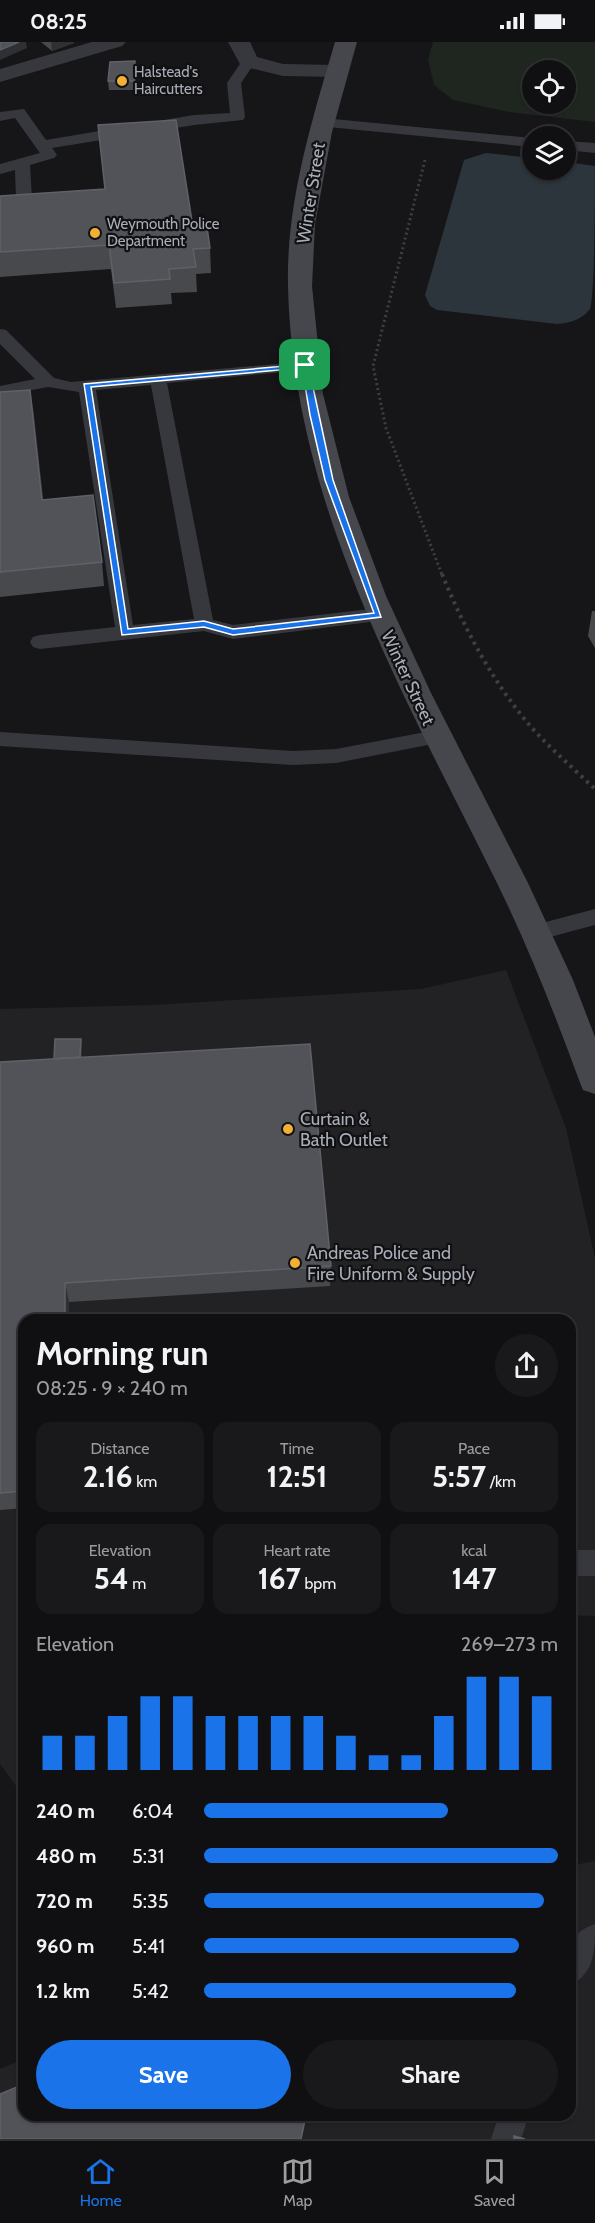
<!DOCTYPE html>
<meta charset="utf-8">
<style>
:root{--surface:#101012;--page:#19191b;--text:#f1f3f6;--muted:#9c9d9f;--line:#303032;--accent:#1a73e8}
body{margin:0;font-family:Cabin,sans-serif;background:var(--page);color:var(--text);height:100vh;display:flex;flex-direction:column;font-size:22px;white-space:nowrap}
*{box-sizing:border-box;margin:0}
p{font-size:20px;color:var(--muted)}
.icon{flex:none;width:33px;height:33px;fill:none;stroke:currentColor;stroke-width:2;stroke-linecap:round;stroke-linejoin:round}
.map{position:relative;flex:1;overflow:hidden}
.details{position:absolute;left:18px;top:1272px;width:558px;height:807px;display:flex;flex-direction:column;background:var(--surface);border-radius:18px;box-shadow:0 2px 4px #0004,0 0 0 2px var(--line)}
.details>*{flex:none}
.tools{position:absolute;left:522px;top:18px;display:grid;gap:12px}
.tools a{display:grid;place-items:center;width:54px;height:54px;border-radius:50%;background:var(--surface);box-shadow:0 2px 4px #0004,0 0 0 2px var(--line);font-size:30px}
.pin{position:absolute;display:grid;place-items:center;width:51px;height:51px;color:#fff;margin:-26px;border-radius:12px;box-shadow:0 3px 9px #0006}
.round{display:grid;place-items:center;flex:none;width:63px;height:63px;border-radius:32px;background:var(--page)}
.headline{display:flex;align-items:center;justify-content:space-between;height:102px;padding:0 18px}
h1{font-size:33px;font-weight:700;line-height:45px}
.figures{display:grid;grid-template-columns:repeat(3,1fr);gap:9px;height:102px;padding:6px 18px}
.figures div{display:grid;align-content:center;border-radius:15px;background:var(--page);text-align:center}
.figures b{font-size:30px;font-weight:700}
.figures small{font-size:16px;font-weight:400}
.figures p{font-size:16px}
.chart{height:168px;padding:12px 18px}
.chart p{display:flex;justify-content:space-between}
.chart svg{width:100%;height:108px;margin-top:6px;stroke:var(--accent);stroke-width:6}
.primary-button{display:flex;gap:12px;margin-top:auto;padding:12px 18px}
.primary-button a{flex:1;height:69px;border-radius:36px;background:var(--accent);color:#fff;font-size:24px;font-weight:700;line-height:69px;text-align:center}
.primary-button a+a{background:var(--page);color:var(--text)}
ul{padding:0 18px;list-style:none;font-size:20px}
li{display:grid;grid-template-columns:96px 72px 1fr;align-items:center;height:45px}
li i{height:15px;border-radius:8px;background:var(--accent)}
.status{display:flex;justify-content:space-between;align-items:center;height:42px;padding:0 30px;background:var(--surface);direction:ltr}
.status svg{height:16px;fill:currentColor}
.dock{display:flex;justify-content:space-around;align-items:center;height:84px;border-top:2px solid var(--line);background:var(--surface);font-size:16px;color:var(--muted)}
.dock a{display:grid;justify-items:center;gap:3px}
.dock .active{color:var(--accent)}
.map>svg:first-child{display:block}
.built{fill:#222225}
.green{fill:#1e261f;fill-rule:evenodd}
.water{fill:#2c353c}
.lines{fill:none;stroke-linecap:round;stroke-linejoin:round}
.path-far1{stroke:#3d3f44;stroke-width:3;stroke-dasharray:2 3;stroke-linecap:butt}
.path{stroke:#3d3f44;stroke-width:4;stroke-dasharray:3 4.5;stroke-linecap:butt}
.lane{fill:#37383d;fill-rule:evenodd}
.street{fill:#37383d;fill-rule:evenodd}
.secondary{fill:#45474d;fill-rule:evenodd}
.wall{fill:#47494d}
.shaded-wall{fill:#2f3033}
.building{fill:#525359;stroke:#5f6168;stroke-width:1.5}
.route{fill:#1a73e8;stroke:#fff;stroke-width:1.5;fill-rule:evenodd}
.poi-dot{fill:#f2b134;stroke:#111113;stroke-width:2}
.labels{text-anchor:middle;stroke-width:4.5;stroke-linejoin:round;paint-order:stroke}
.far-poi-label{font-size:15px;fill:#a8adb8;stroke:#111113;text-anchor:start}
.street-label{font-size:18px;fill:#a8adb8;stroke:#111113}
.poi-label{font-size:18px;fill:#a8adb8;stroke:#111113;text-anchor:start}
</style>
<div class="status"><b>08:25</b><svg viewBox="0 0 49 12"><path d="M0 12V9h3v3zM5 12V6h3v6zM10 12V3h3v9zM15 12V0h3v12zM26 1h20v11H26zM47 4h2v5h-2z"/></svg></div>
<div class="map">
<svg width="595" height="2097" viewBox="0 0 595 2097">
<rect width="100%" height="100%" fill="#161618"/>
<!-- built -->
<g class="built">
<polygon points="506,928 566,1086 595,1216 595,1574 570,1573 570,1278 24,1278 24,1755 0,1722 0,967 152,963 421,947"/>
<polygon points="595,1819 595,2097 0,2097 0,2027 24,2017 24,2073 570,2073 570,1824"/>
</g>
<!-- green -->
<path class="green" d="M433,0H595V80L509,70L453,58L434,43L428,17ZM532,28H566V62H532Z"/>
<!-- water -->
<path class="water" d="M486,111L532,116V128H566V120L595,124C595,148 595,253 590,267C582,278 569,281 557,282L437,268L430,264L425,253L464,118Z"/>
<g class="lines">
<!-- path-far1 -->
<polyline class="path-far1" points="425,118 373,324 386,386 442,533"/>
<!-- path -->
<path class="path" d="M442,532C464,586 493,641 532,686C552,708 574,727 595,747"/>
<!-- lane -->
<g class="lane">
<polygon points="249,15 256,19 241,41 245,75 243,78 194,83 52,106 57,113 54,116 30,123 32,157 24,162 16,157 15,128 0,132 0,122 40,111 15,76 0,79 0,70 24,67 46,98 194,73 230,71 227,41 244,16"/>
<polygon points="323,76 532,96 532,105 318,84 315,81"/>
<polygon points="566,99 595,101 595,111 566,108"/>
<path d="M0,287L6,288L54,336L71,340L311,319L313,323L311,327L305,328L167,341L213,578L233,583L379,566L386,568L388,573L386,578L233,597L204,589L40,607L33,605L30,600L33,595L40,593L115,585L79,350L48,345L0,354V344L35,337L0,302ZM151,343L194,577L133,583L96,348Z"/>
<polygon points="436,688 443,690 446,695 443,700 336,721 293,723 0,704 0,690 293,709 336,707"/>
<polygon points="595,867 595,883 535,899 527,897 524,891 527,885"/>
<rect x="570" y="1508" width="25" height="26"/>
<path d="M595,1882C595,1907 595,1932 570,1943C570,1914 563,1893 595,1882Z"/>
<polygon points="499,2073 529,2073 521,2097 491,2097"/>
</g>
<!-- street -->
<g class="street">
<polygon points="92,0 126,0 122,4 0,40 0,27"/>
<polygon points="228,0 250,0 257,15 283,22 337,23 345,24 348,29 345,34 337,35 283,34 241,24"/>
</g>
<!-- secondary -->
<path class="secondary" d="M335,0H357L332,90L315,182L312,244L323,352L349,455L386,554L431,651L528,841L573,938L595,995V1052L583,1048L579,1038C554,970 528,904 496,839C402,648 293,462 288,244C286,161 312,78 335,0Z"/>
</g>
<!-- wall -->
<g class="wall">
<polygon points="41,0 74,0 74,1 52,9"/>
<polygon points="136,29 135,48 109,48 108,39"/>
<polygon points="98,83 192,179 210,206 211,231 196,232 197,250 171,251 172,262 116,266 111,227 0,235 0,154 105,147"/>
<polygon points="30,348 43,458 102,520 104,544 0,555 0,350"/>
<polygon points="592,569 595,569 595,606 588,594"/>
<polygon points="81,997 82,1005 82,1015 331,1224 330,1244 69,1260 69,1278 24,1278 24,1466 0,1468 0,1020 54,1017"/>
</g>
<!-- shaded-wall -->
<g class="shaded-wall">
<polygon points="19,0 26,0 27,6 0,18 0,8"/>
<polygon points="51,0 74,0 74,1 52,9"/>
<polygon points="135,19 136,29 135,48 134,39"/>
<polygon points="30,348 34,372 46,482 42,458"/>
<polygon points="81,997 82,1005 82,1024 80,1016"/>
<polygon points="65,1241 69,1260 69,1278 65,1278"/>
<polygon points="306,2073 302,2097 301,2097"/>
</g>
<!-- building -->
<g class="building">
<polygon points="0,0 19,0 0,8"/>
<polygon points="135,19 134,39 108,39 110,20"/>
<polygon points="176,78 192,179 206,178 210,206 193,207 196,225 169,227 170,237 114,241 109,203 0,210 0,154 105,147 98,83"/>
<polygon points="30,348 42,458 93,453 102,520 0,530 0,350"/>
<polygon points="55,997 81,997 80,1015 54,1017"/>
<polygon points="310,1002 331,1224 65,1241 65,1278 24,1278 24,1449 0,1451 0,1020"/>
<polygon points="24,2042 24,2073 306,2073 301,2097 0,2097 0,2052"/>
<polygon points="514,2094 525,2097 514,2097"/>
</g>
<!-- route -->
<path class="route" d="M308,322L333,438L381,575L233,593L204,585L122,593L84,342ZM302,326L310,373L325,438L374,571L233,587L204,579L128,587L91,345Z"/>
<!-- markers -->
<g class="poi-dot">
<circle cx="122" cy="39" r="6"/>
<circle cx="95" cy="191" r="6"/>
<circle cx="288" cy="1087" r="6"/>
<circle cx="295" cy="1221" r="6"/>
</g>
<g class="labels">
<!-- far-poi labels -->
<g class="far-poi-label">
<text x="134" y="35">Halstead's<tspan x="134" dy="17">Haircutters</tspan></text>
<text x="107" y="187">Weymouth Police<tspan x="107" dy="17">Department</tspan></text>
</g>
<!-- street labels -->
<g class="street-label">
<text transform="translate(311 151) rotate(-81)" y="6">Winter Street</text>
<text transform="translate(408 636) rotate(65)" y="6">Winter Street</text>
</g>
<!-- poi labels -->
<g class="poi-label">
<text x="300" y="1083">Curtain &amp;<tspan x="300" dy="21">Bath Outlet</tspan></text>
<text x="307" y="1217">Andreas Police and<tspan x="307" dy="21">Fire Uniform &amp; Supply</tspan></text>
</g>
</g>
</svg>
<div class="tools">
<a><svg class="icon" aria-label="locate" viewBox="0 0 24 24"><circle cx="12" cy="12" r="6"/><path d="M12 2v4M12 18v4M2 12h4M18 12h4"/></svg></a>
<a><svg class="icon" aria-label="layers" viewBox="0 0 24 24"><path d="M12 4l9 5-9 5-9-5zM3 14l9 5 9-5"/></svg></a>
</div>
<div class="pin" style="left:305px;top:323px;background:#1e9e55"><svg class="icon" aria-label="arrive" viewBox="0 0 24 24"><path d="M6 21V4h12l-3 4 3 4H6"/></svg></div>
<section class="details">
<div class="headline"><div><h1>Morning run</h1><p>08:25 · 9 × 240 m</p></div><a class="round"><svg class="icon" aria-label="share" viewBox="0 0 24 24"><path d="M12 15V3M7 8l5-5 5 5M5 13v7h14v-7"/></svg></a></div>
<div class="figures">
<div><p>Distance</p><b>2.16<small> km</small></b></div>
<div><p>Time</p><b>12:51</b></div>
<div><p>Pace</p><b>5:57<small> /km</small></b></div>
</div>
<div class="figures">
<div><p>Elevation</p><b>54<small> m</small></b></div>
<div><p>Heart rate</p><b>167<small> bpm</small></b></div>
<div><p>kcal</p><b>147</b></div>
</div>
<div class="chart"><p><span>Elevation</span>269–273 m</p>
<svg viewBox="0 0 160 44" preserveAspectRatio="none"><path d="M5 44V30M15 44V30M25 44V22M35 44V14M45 44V14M55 44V22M65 44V22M75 44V22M85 44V22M95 44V30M105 44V38M115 44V38M125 44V22M135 44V6M145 44V6M155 44V14"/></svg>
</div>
<ul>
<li><b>240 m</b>6:04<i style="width:69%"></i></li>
<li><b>480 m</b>5:31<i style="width:100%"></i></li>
<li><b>720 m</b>5:35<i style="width:96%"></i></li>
<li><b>960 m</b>5:41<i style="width:89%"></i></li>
<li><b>1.2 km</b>5:42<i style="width:88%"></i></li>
</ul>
<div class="primary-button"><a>Save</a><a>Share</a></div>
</section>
</div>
<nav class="dock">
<a class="active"><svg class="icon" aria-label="home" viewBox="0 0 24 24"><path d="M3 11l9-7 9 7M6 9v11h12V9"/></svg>Home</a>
<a><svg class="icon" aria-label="map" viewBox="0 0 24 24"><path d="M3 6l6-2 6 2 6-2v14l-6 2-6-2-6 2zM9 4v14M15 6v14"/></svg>Map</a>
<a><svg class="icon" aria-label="saved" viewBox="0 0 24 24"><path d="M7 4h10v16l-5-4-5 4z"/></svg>Saved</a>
</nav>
